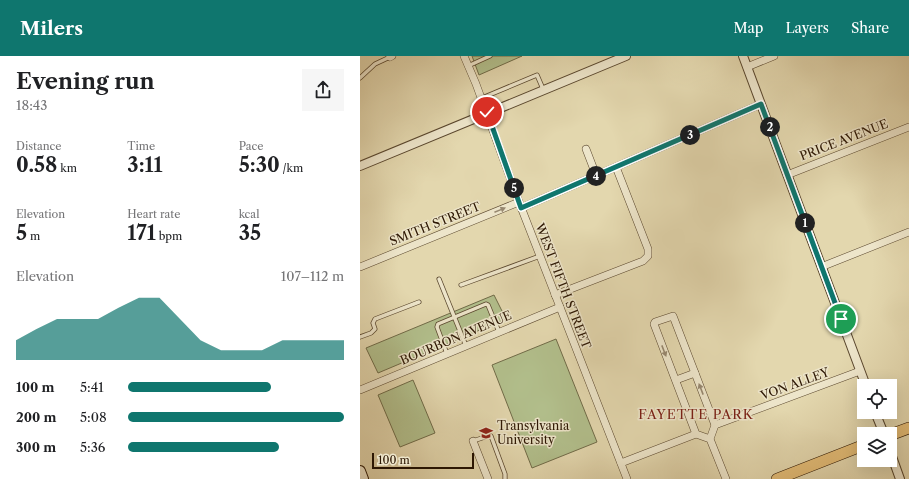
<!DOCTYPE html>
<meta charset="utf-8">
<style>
:root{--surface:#fff;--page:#f6f6f6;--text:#202124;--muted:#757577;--accent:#0f766e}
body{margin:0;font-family:"Libre Caslon Text",serif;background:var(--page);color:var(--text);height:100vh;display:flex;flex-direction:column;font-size:15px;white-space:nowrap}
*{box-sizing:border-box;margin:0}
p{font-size:13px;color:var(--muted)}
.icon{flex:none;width:22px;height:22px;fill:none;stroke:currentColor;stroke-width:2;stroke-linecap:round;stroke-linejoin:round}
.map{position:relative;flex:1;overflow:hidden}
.side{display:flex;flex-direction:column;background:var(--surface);width:360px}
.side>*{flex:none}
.fabs{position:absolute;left:497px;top:323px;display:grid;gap:8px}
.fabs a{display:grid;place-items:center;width:40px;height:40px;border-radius:0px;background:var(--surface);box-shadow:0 4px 16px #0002;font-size:20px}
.scale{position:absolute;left:12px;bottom:10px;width:102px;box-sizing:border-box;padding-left:4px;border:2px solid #2d1703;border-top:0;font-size:11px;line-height:14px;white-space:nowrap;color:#2d1703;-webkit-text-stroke:3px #ede5ca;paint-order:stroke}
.pin{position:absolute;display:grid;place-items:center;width:34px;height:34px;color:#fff;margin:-17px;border:2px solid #fff;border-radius:50%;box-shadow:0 1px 4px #0007}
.km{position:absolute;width:20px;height:20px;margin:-10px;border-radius:50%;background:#222;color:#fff;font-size:11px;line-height:20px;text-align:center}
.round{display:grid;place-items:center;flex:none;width:42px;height:42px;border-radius:0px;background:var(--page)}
.headline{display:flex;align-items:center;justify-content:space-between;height:68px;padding:0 16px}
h1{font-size:22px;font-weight:700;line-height:30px}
.stats{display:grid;grid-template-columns:repeat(3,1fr);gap:6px;height:68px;padding:4px 16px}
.stats div{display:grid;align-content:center}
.stats b{font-size:20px;font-weight:700}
.stats small{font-size:11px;font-weight:400}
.stats p{font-size:11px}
.chart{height:112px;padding:8px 16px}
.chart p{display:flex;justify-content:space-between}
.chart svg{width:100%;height:72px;margin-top:4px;fill:var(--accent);opacity:.7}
ul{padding:0 16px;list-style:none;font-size:13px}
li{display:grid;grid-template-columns:64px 48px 1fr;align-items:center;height:30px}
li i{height:10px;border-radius:5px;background:var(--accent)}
header{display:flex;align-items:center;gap:24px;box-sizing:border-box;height:56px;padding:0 20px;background:var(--accent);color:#fff}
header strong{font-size:19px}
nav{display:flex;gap:22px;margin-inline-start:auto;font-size:14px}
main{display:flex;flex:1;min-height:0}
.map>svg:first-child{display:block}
.green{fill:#b2bf8c;stroke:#706b48}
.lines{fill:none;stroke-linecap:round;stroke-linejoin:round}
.service-casing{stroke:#5a472e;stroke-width:5}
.minor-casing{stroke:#5a472e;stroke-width:8}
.tertiary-casing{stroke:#5a472e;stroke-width:10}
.secondary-casing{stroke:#2d1703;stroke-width:12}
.primary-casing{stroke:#2d1703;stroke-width:12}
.service{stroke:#ede5ca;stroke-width:3.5}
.minor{stroke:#ede5ca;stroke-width:7}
.tertiary{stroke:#ede5ca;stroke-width:8}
.secondary{stroke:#ede5ca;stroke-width:10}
.primary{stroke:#e2bc77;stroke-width:11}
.oneway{fill:#978870}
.route-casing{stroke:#fff;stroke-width:8}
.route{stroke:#0f766e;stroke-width:5}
.labels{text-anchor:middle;stroke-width:3;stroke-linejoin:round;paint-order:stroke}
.street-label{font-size:12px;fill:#2d1703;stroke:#ede5ca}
.poi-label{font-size:12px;fill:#2d1703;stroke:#ede5ca;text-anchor:start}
.neighbourhood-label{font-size:13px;letter-spacing:1px;fill:#7a1f14;stroke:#ede5ca}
</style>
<header>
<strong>Milers</strong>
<nav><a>Map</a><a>Layers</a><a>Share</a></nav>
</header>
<main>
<section class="side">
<div class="headline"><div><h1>Evening run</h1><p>18:43</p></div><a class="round"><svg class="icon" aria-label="share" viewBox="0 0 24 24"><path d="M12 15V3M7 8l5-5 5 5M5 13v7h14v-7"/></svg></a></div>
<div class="stats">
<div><p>Distance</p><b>0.58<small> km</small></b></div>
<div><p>Time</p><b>3:11</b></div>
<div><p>Pace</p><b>5:30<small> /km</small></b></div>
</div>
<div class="stats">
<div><p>Elevation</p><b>5<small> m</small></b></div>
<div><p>Heart rate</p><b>171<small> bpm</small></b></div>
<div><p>kcal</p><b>35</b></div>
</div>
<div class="chart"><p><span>Elevation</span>107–112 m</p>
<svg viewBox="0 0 160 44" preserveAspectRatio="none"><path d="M0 44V32L10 25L20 19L30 19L40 19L50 12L60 6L70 6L80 19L90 32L100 38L110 38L120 38L130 32L140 32L150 32L160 32V44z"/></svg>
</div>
<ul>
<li><b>100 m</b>5:41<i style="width:66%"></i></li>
<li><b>200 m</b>5:08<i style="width:100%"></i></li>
<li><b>300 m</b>5:36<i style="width:70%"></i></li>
</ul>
</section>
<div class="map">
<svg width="549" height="423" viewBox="0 0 549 423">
<rect width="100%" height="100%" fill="#e3d7ae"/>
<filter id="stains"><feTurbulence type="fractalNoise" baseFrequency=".005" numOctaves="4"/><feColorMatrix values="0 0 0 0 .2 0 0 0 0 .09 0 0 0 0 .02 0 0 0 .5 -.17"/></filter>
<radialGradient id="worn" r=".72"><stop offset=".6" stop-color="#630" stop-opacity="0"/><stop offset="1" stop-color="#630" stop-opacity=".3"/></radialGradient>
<!-- green -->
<g class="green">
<polygon points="112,0 162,0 119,19"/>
<polygon points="134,239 146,263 18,317 6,292"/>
<polygon points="196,283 237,386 172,412 132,309"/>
<polygon points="53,324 75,377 40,391 18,339"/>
</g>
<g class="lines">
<!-- service casing -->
<g class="service-casing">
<g id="service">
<polyline points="108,10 130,0"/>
<polyline points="0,22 15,8 30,1"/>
<polyline points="122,42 177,19 183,33"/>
<polyline points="79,223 106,290"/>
<polyline points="101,229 180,200"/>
<polyline points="0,281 11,277 15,273 13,267 15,263 59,246"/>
<polyline points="87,298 77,271 78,268 126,248 128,249 139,276"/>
<polyline points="113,385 128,380 131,380 145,418 145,423"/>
</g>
</g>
<!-- minor casing -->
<g class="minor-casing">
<g id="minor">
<polyline points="104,0 116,28 159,146 267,423"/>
<polyline points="30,1 32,0"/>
<polyline points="387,11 414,0"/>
<polyline points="226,93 236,119"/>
<polyline points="427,119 549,71"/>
<polyline points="161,152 401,48"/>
<polyline points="0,211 159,146"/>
<polyline points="461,211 549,176"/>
<polyline points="195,239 283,205 288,200 288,193 256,111"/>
<polyline points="316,324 335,317"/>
<polyline points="0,334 200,251"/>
<polyline points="355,369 500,315"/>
<polyline points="350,383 336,378 294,268 295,266 313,260 355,369 350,383 366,423"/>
<polyline points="113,385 128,423"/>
<polyline points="261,407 336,378"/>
</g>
</g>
<!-- tertiary casing -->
<g class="tertiary-casing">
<g id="tertiary">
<polyline points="383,0 506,330"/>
<polyline points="0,110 266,0"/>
<polyline points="515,356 524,378"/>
<polyline points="530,395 540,423"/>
</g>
</g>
<!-- secondary casing -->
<g class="secondary-casing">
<polyline id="secondary" points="0,415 3,423"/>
</g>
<!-- primary casing -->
<g class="primary-casing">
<g id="primary">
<polyline points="530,379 549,372"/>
<polyline points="417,423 504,389"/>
</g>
</g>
<!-- service -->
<use href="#service" class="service"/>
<!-- minor -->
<use href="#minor" class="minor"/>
<!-- tertiary -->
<use href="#tertiary" class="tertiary"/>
<!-- secondary -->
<use href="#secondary" class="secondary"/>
<!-- primary -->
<use href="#primary" class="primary"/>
</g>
<!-- one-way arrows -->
<defs><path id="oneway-solid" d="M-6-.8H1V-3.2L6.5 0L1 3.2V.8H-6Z"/></defs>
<g class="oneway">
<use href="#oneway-solid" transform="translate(140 154) rotate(-22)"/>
<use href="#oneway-solid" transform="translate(304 295) rotate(69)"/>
<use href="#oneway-solid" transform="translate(341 333) rotate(-111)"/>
</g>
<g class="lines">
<!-- route casing -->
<g class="route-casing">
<polyline id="route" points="127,56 161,152 401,48 481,263"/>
</g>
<!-- route -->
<use href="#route" class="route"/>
</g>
<!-- icons -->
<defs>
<g id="university-bare" transform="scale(1.08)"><path d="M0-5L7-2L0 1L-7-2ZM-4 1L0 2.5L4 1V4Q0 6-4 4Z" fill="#8f2418" stroke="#ede5ca" stroke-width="2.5" paint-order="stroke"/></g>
</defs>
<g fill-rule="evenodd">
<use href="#university-bare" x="126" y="377"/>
</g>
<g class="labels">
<!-- street labels -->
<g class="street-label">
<text transform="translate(484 84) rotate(-21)" y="4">PRICE AVENUE</text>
<text transform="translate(75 168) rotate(-22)" y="4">SMITH STREET</text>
<text transform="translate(203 230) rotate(69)" y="4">WEST FIFTH STREET</text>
<text transform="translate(96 282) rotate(-23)" y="4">BOURBON AVENUE</text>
<text transform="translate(435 328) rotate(-20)" y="4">VON ALLEY</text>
</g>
<!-- poi labels -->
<g class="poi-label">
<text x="137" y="374">Transylvania<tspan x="137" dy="14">University</tspan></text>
</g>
<!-- neighbourhood labels -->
<g class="neighbourhood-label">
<text x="336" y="363">FAYETTE PARK</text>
</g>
</g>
<rect width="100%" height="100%" filter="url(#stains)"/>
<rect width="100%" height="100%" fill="url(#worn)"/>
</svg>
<div class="fabs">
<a><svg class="icon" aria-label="locate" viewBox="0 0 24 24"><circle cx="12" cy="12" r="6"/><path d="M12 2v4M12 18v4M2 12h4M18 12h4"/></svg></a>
<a><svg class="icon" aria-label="layers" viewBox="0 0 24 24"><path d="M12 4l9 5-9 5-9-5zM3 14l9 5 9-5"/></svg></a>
</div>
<div class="scale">100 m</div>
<div class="pin" style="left:481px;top:263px;background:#1e9e55"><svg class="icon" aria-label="arrive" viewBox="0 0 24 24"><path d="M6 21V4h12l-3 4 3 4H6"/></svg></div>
<div class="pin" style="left:127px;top:56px;background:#d93025"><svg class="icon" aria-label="check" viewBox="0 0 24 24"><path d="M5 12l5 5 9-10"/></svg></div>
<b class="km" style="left:445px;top:167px">1</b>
<b class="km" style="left:410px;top:71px">2</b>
<b class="km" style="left:330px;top:79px">3</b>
<b class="km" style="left:236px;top:120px">4</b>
<b class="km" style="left:154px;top:132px">5</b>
</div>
</main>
